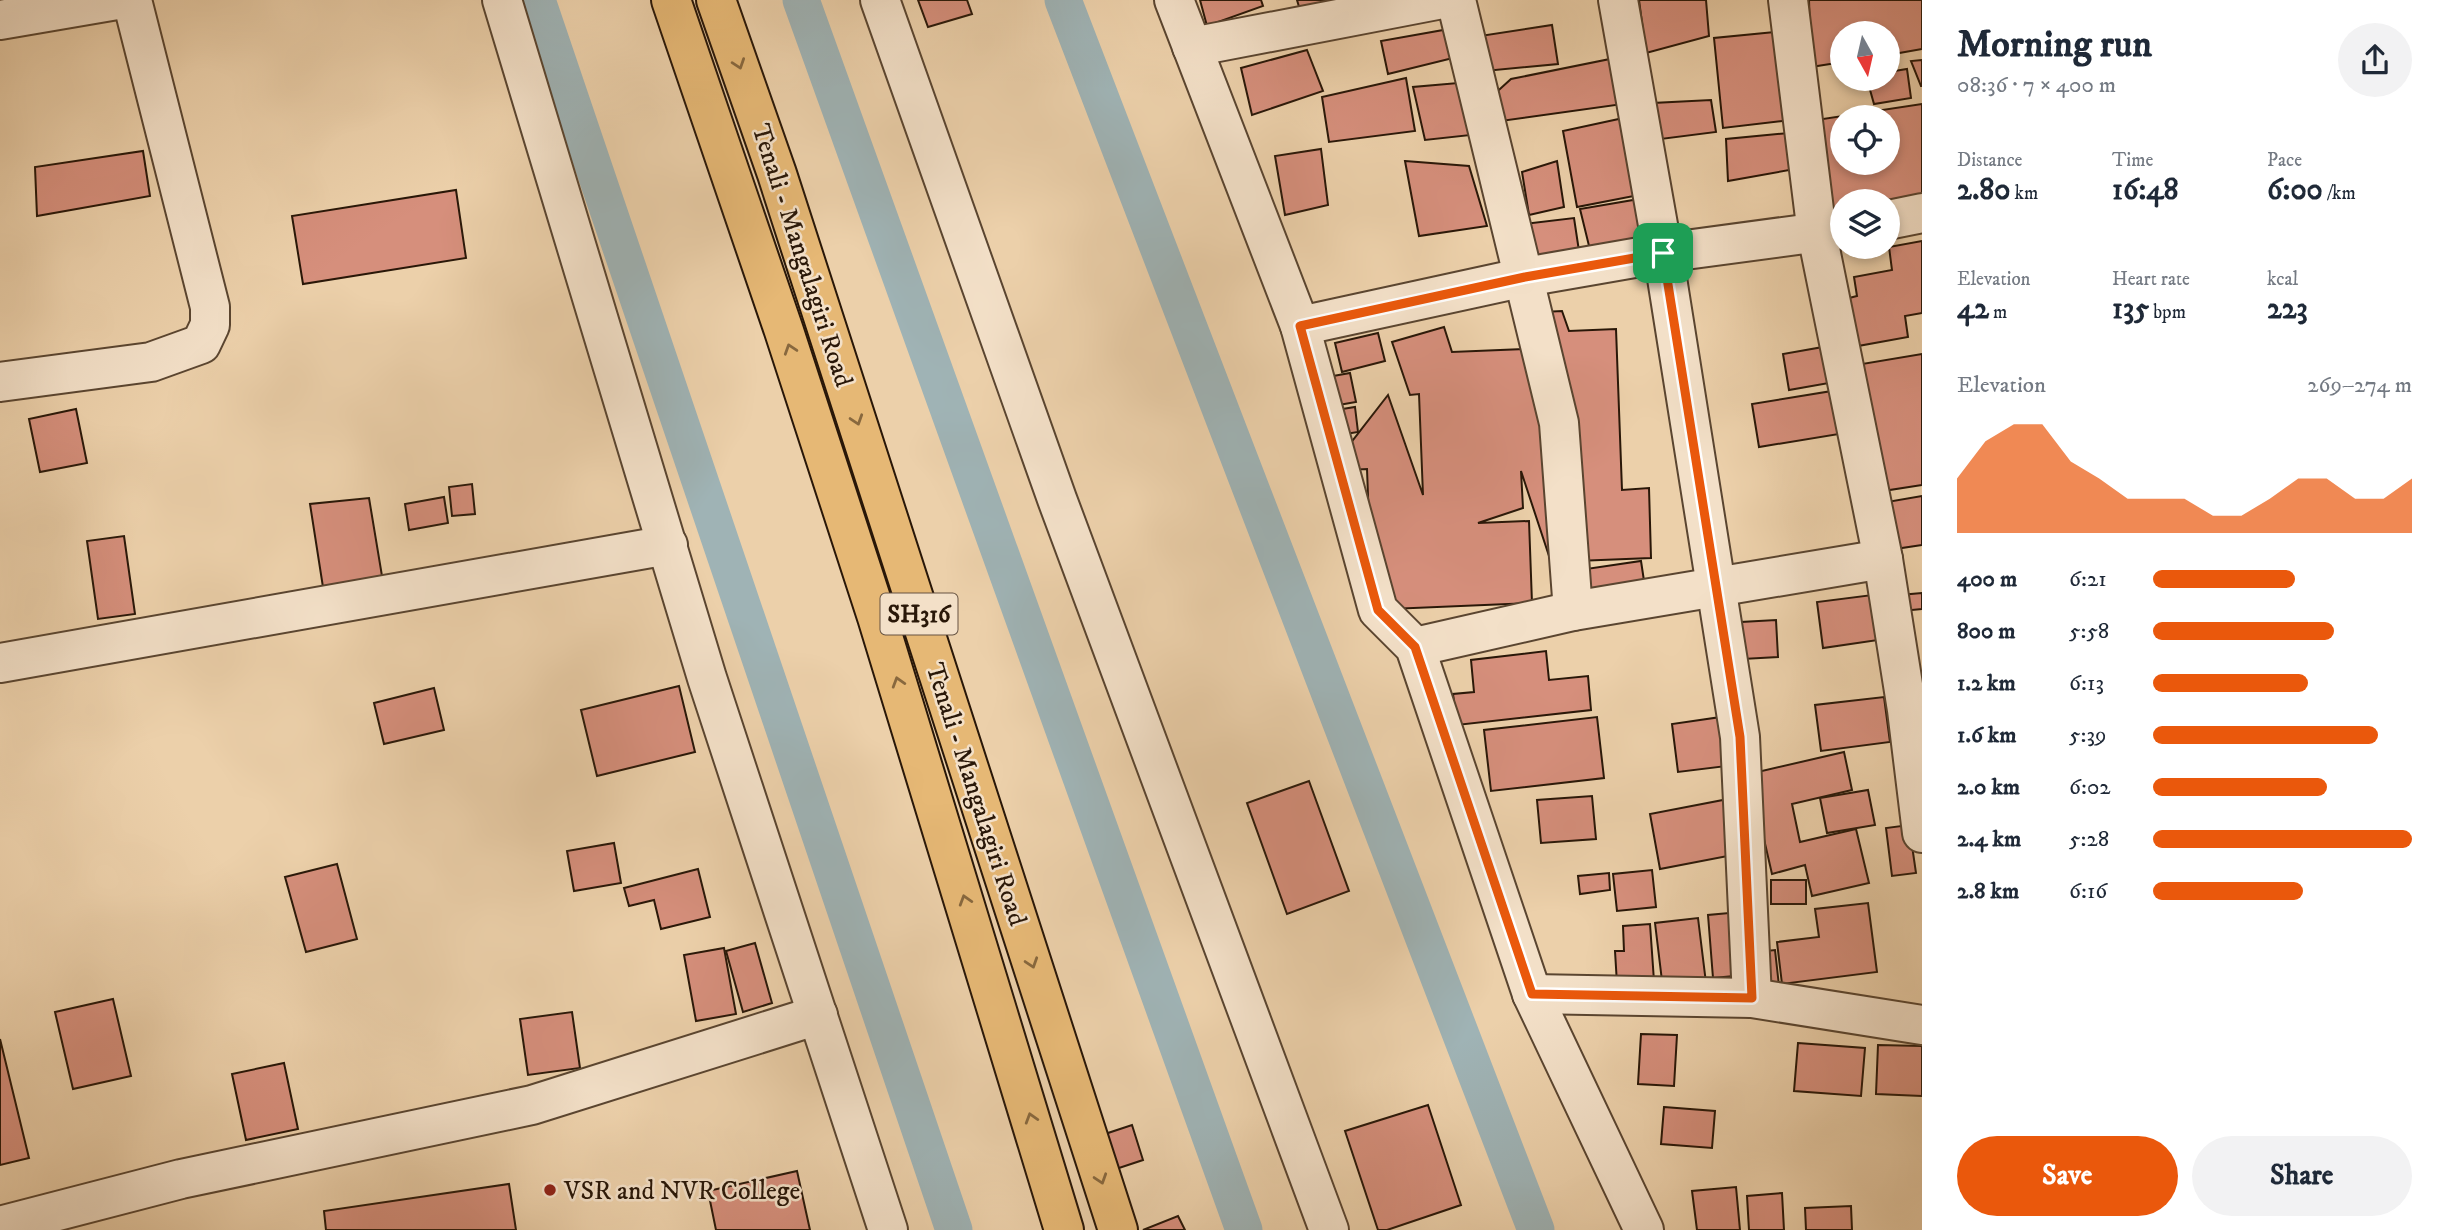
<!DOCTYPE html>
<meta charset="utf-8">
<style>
:root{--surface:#fff;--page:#f2f2f3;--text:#1f2937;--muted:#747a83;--accent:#ea580c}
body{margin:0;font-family:"IM FELL DW Pica",serif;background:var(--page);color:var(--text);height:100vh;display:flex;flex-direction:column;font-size:26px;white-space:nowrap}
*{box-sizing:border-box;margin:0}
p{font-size:23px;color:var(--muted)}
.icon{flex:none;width:38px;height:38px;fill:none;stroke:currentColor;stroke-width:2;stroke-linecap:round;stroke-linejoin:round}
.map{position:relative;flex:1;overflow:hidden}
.drawer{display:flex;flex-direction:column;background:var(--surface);width:525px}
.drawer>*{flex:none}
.needle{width:46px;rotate:172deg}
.buttons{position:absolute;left:1830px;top:21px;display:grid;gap:14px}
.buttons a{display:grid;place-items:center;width:70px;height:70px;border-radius:50%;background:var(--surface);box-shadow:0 4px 10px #0003;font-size:35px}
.pin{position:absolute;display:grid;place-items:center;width:60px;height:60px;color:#fff;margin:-30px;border-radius:14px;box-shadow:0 4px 10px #0006}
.round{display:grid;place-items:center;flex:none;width:74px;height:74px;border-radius:37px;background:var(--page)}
.overview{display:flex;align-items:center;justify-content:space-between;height:119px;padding:0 35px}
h1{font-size:38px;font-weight:800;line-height:52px}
.figures{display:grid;grid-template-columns:repeat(3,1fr);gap:10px;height:119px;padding:7px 35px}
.figures div{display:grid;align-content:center}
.figures b{font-size:30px;font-weight:800}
.figures small{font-size:19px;font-weight:400}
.figures p{font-size:19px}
.chart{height:196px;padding:14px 35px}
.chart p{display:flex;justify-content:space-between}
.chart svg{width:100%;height:126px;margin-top:7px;fill:var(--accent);opacity:.7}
.button{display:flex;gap:14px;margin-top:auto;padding:14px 35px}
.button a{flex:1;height:80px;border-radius:42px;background:var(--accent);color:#fff;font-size:28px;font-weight:800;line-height:80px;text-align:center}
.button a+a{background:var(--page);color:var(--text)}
ul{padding:0 35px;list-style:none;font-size:23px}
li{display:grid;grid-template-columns:112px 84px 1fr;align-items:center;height:52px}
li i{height:18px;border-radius:9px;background:var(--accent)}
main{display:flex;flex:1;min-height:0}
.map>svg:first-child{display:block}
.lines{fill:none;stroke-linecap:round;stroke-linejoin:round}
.canal{stroke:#9fb3b5;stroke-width:37}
.building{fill:#d68f7c;stroke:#291708;stroke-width:2;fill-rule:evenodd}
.minor-casing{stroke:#5a4530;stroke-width:42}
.primary-casing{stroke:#291708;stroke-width:42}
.minor{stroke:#f3e0c8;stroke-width:38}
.primary{stroke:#e6b875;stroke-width:38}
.oneway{stroke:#88683e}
.route-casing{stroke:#fff;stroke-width:14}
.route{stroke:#ea580c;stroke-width:9}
.poi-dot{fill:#8f2418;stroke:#f3e0c8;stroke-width:2.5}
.labels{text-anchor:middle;stroke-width:5;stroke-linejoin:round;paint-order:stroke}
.shield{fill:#f3e0c8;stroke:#665342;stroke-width:2}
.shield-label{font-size:24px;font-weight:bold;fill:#291708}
.street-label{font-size:26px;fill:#291708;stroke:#f3e0c8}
.poi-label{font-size:26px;fill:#291708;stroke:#f3e0c8;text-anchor:start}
</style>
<main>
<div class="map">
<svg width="1922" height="1230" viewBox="0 0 1922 1230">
<rect width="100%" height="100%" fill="#ecd0aa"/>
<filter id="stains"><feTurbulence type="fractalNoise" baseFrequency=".00286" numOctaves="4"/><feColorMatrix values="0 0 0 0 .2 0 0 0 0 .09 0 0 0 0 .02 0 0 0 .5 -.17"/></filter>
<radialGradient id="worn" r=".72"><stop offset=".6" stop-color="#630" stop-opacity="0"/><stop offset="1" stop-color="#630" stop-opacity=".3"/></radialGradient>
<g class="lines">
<!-- canal -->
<g class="canal">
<polyline points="537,0 954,1230"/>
<polyline points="801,0 1244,1230"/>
<polyline points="1063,0 1536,1230"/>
</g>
</g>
<!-- building -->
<g class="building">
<polygon points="918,0 967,0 972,14 928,27"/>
<polygon points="1200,0 1261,0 1263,6 1207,26"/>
<polygon points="1297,0 1362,0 1300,10"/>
<polygon points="1639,0 1706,0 1709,36 1646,53"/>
<polygon points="1809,0 1922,0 1922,49 1888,55 1888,33 1843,33 1843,62 1811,67"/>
<polygon points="1552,25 1558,64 1485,71 1480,36"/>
<polygon points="1449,29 1453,58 1388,74 1381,41"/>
<polygon points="1785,31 1791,120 1723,128 1714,38"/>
<polygon points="1307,50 1323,91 1252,115 1241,68"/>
<polygon points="1610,59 1623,104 1494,122 1490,98 1511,79"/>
<polygon points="1922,60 1922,86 1921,86 1911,61"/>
<polygon points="1907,69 1911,98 1874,104 1867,79 1888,79 1888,72"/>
<polygon points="1406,78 1415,131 1329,142 1322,97"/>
<polygon points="1458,83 1471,135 1425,140 1413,87"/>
<polygon points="1711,100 1716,132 1661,139 1653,103"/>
<path d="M1922,104V195L1888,201H1843V211L1827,215L1816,120ZM1843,117H1888V163H1843Z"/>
<polygon points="1628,117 1639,195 1577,207 1563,131"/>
<polygon points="1789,133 1795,169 1728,181 1726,139"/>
<polygon points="1321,149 1328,205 1285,215 1275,156"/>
<polygon points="143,151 150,196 37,216 35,167"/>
<polygon points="1405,161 1469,166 1487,226 1419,236"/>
<polygon points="1557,161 1564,207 1529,215 1522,172"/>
<polygon points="456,190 466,258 303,284 292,216"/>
<polygon points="1645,198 1651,243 1590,250 1580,209"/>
<polygon points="1574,218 1579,251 1531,257 1523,224"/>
<polygon points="1922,241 1922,313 1905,316 1908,337 1858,346 1849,298 1857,296 1854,277 1892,270 1889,247"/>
<polygon points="1562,311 1569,331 1616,329 1622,490 1649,488 1651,558 1551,562 1521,471 1523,508 1478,523 1529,521 1532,603 1390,609 1370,549 1367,469 1348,470 1350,444 1388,395 1423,495 1419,394 1410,395 1392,342 1444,327 1452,352 1524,349 1522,313"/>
<polygon points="1378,333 1385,361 1342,372 1335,343"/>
<polygon points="1823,347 1829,383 1789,390 1783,354"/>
<polygon points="1922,354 1922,485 1883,491 1862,364"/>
<polygon points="1350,373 1356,402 1327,407 1322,378"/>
<polygon points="1832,391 1839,434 1759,447 1752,404"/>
<polygon points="1355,407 1358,432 1339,435 1336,410"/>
<polygon points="76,409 87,463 40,472 29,419"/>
<polygon points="472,484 475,514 452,516 449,487"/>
<polygon points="1922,496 1922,545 1895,549 1887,502"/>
<polygon points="444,497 448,523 409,530 405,504"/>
<polygon points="369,498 384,588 325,600 310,504"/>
<polygon points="124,536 135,614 98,619 87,541"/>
<polygon points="1641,561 1646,594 1591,603 1586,569"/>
<polygon points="1922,593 1922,609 1902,611 1900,595"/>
<polygon points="1880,594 1885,639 1823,648 1817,602"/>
<polygon points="1776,620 1778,657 1743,659 1741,622"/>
<polygon points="1546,651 1549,680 1588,676 1591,710 1457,725 1453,694 1474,692 1471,660"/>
<polygon points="679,686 695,752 597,776 581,710"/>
<polygon points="434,688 444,730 384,744 374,703"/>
<polygon points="1884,697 1890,742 1821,751 1815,705"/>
<polygon points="1597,717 1604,778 1491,791 1484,730"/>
<polygon points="1721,717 1727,766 1678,772 1672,724"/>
<polygon points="1844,752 1852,790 1792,804 1800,842 1856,829 1869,883 1812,896 1805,865 1772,874 1749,774"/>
<polygon points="1309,781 1349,891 1287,914 1247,803"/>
<polygon points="1868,790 1875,825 1827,833 1820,798"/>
<polygon points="1592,796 1596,839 1541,843 1537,800"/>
<polygon points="1723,800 1733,855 1660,869 1650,814"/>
<polygon points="1909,825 1916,873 1892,876 1886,828"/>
<polygon points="614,843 621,883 574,891 567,851"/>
<polygon points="337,864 357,939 306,952 285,877"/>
<polygon points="698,869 710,917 661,929 654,900 629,906 624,888"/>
<polygon points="1652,870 1656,907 1617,911 1613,874"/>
<polygon points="1609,873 1610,890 1580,894 1578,876"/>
<rect x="1771" y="880" width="35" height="24"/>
<polygon points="1868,903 1877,972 1782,984 1777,942 1819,937 1815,909"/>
<polygon points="1740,912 1745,975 1713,978 1708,915"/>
<polygon points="1698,918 1706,983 1663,989 1655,923"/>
<polygon points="1650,924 1654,981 1617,984 1615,951 1624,951 1623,926"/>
<polygon points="755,943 772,1003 743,1012 726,951"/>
<polygon points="724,948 736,1014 696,1021 684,955"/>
<polygon points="1775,950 1779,986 1761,988 1757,952"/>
<polygon points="113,999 131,1076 73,1089 55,1012"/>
<polygon points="572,1012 580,1068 528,1075 520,1019"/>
<polygon points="1641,1034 1677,1035 1674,1086 1638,1084"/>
<polygon points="0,1039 29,1158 0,1165"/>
<polygon points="1798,1043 1865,1048 1861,1096 1794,1091"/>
<polygon points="1878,1045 1922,1046 1922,1096 1876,1094"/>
<polygon points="284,1063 298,1129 246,1140 232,1074"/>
<polygon points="1428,1105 1461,1205 1387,1230 1378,1230 1345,1131"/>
<polygon points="1664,1107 1715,1111 1712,1148 1661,1144"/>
<polygon points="1132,1125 1143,1160 1116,1169 1105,1134"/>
<polygon points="797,1171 810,1230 716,1230 708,1191"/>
<polygon points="509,1184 516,1230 326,1230 324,1211"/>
<polygon points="1736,1187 1740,1230 1697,1230 1692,1191"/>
<polygon points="1782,1193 1784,1230 1749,1230 1747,1196"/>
<polygon points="1851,1206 1852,1230 1806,1230 1805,1208"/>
<polygon points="1178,1216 1185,1230 1143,1230"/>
</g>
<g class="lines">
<!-- minor casing -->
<g class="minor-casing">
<g id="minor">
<polyline points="502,0 707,678 888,1230"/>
<polyline points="880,0 1057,499 1329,1230"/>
<polyline points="1174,0 1300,326 1378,610 1415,647 1532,994 1644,1230"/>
<polyline points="1456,0 1559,423 1573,611"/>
<polyline points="1618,0 1663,253 1740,737 1752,998"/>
<polyline points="1788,0 1817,234 1883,559 1907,710 1922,833"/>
<polyline points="0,20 117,0"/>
<polyline points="1192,47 1437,0"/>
<polyline points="1888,220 1922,213"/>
<polyline points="1300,326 1525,277 1663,253 1842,229"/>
<polyline points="0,382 151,362 201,344 210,325 210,307 132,0"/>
<polyline points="1415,647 1573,611 1883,559"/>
<polyline points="0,663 668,545"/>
<polyline points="1532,994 1752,998 1922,1025"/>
<polyline points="0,1226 181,1179 532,1105 818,1015"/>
</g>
</g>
<!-- primary casing -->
<g class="primary-casing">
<g id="primary">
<polyline points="671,0 784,331 877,617 1064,1230"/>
<polyline points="716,0 777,174 1118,1230"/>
</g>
</g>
<!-- minor -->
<use href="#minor" class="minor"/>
<!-- primary -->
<use href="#primary" class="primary"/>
</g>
<!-- one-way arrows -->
<defs><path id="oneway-chevron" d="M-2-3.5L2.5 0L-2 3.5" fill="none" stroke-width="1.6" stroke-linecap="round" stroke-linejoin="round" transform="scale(1.75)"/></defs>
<g class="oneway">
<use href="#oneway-chevron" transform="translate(739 64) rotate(71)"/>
<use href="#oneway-chevron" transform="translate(790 349) rotate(-108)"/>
<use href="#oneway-chevron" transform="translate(857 420) rotate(72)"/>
<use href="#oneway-chevron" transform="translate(898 682) rotate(-107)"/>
<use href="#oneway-chevron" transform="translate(965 900) rotate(-107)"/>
<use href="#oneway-chevron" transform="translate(1032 963) rotate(72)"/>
<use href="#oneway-chevron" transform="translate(1031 1118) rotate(-107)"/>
<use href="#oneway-chevron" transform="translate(1101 1179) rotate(72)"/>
</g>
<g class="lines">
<!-- route casing -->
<g class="route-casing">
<polygon id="route" points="1663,253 1740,737 1752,998 1532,994 1415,647 1378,610 1300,326 1525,277"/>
</g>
<!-- route -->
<use href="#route" class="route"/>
</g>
<!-- markers -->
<circle class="poi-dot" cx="550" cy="1190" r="7"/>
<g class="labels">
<!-- shield labels -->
<rect class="shield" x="880.5" y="593.5" width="77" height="41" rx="5"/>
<g class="shield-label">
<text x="919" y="622">SH316</text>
</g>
<!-- street labels -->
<g class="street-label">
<text transform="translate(803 255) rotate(72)" y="9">Tenali - Mangalagiri Road</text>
<text transform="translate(977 794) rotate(72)" y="9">Tenali - Mangalagiri Road</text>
</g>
<!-- poi labels -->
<g class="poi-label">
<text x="564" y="1199">VSR and NVR College</text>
</g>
</g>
<rect width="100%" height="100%" filter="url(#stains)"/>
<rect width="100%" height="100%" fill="url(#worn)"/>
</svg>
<div class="buttons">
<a><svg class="needle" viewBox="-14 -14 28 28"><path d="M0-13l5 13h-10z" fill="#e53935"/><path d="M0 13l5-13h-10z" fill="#747a83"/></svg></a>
<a><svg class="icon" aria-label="locate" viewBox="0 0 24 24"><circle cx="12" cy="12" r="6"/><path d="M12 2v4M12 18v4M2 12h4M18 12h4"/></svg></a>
<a><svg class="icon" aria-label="layers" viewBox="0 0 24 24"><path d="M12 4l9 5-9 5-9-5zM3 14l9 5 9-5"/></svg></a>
</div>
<div class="pin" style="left:1663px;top:253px;background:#1e9e55"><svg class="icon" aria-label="arrive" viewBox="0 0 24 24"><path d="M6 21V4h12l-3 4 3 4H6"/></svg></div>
</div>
<section class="drawer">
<div class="overview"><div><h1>Morning run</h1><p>08:36 · 7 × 400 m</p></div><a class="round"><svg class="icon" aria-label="share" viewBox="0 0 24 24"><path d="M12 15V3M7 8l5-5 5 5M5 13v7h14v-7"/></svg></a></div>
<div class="figures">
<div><p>Distance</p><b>2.80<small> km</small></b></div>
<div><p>Time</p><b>16:48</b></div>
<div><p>Pace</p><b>6:00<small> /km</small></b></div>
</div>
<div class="figures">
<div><p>Elevation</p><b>42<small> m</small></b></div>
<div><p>Heart rate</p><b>135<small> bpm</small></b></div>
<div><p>kcal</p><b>223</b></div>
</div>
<div class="chart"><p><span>Elevation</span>269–274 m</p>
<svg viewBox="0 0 160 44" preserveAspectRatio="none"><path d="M0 44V25L10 12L20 6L30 6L40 19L50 25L60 32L70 32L80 32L90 38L100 38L110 32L120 25L130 25L140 32L150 32L160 25V44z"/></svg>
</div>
<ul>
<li><b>400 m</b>6:21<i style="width:55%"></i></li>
<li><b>800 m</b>5:58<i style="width:70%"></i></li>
<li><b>1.2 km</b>6:13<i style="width:60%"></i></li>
<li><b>1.6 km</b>5:39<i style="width:87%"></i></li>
<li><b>2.0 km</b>6:02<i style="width:67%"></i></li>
<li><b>2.4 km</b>5:28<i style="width:100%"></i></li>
<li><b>2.8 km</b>6:16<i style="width:58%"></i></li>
</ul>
<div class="button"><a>Save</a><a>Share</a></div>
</section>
</main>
